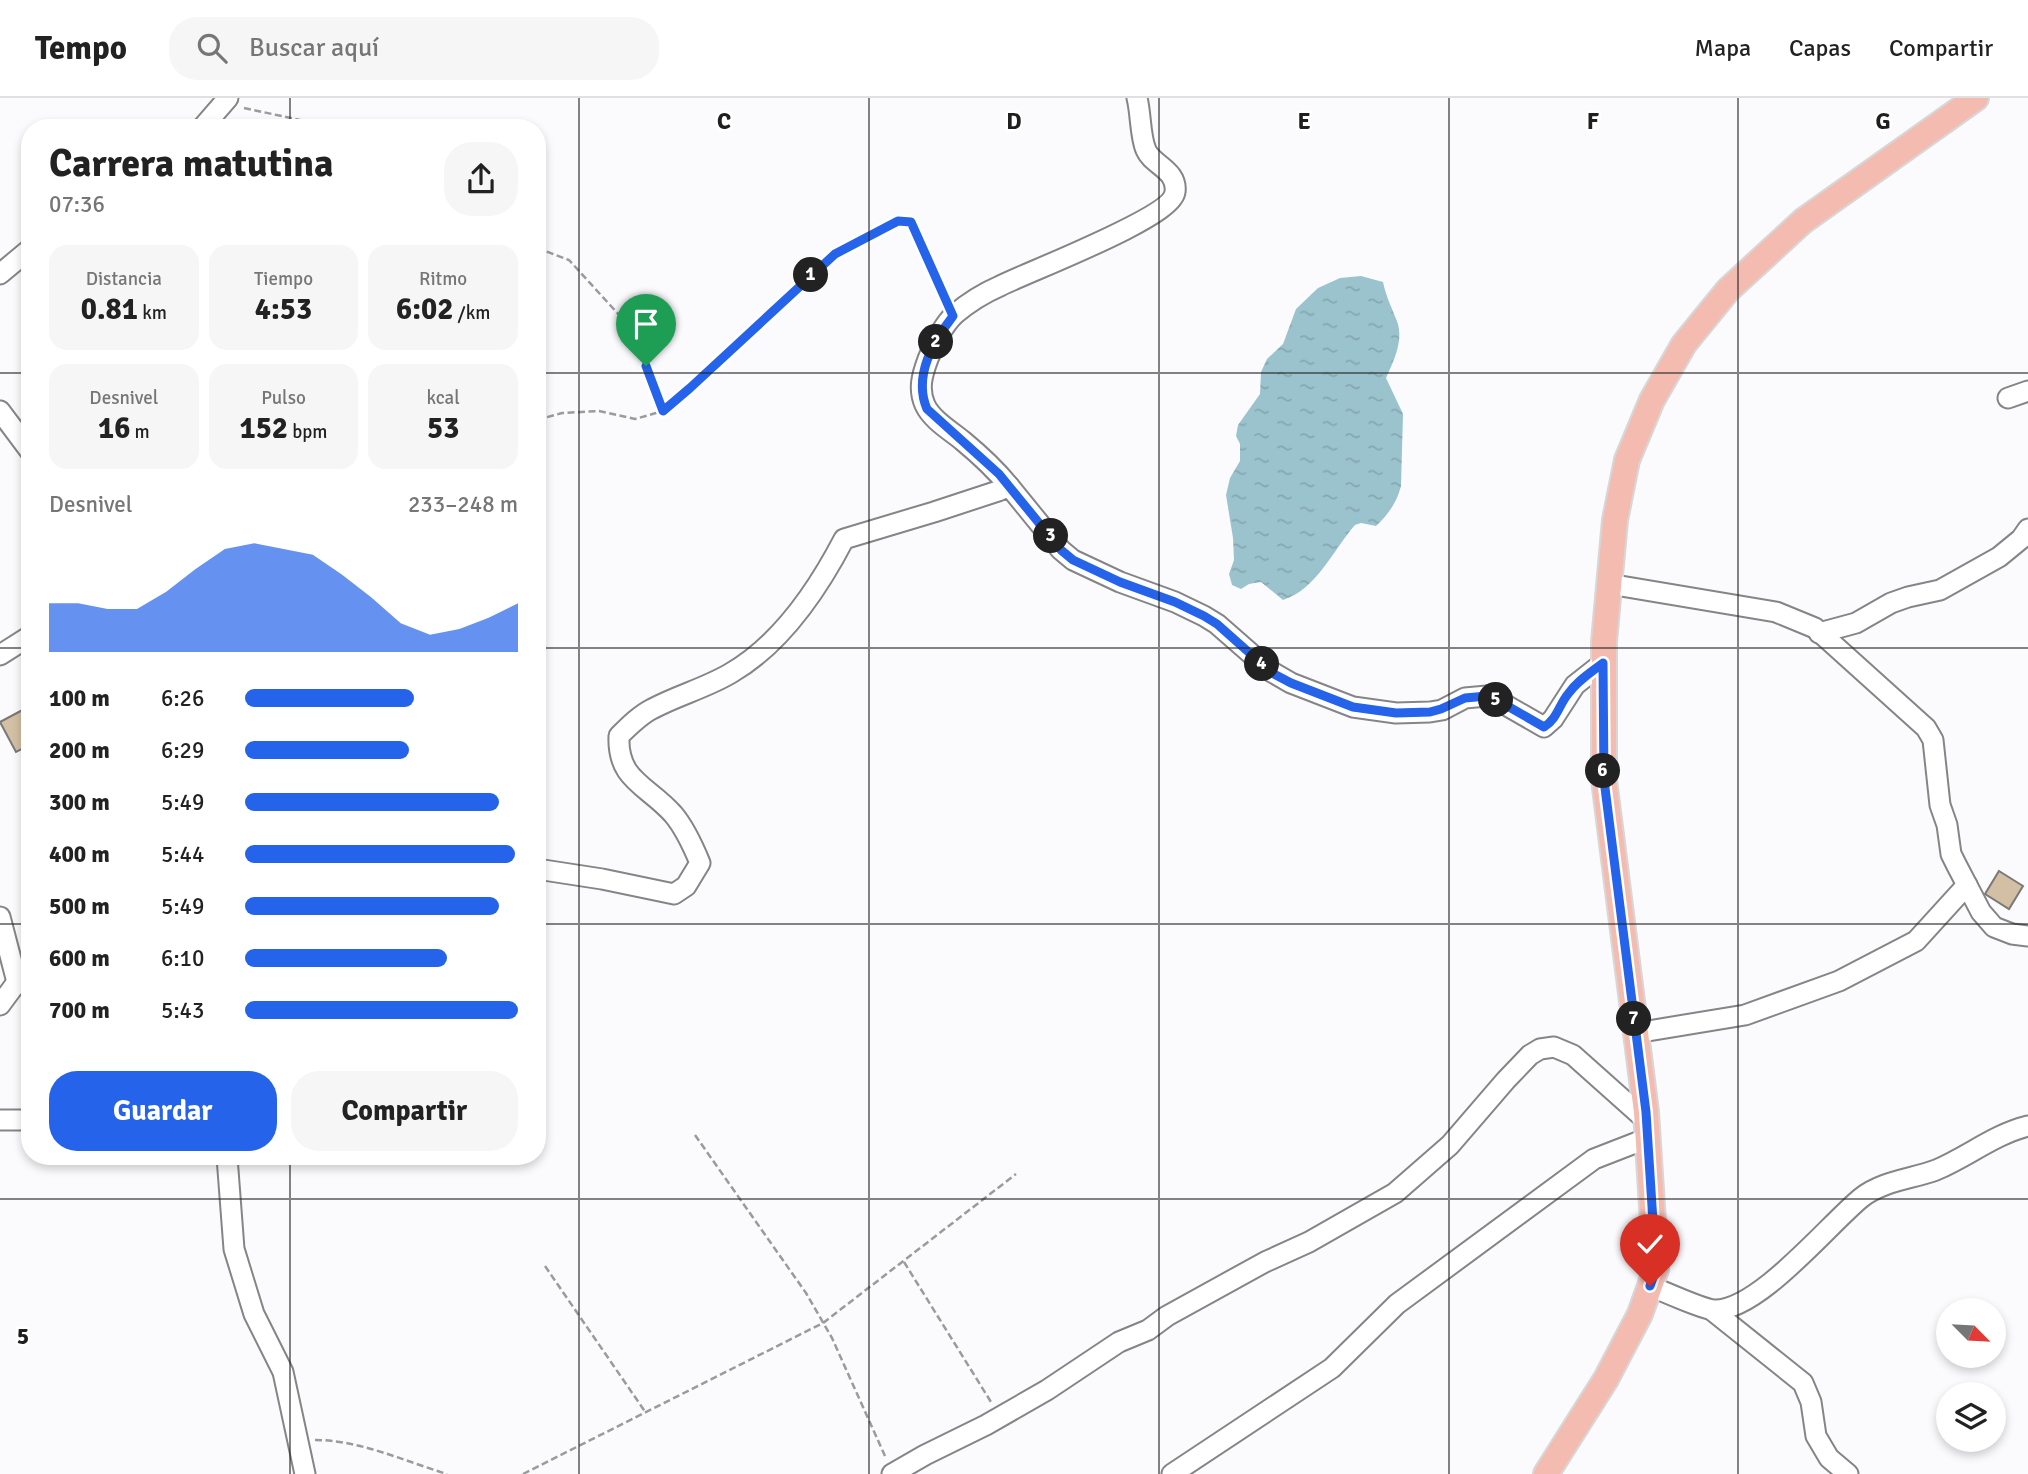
<!DOCTYPE html>
<html lang="es">
<meta charset="utf-8">
<style>
:root{--surface:#fff;--page:#f6f6f6;--text:#222;--muted:#767676;--line:#e0e0e0;--accent:#2563eb}
body{margin:0;font-family:Signika,sans-serif;background:var(--page);color:var(--text);height:100vh;display:flex;flex-direction:column;font-size:26px;white-space:nowrap}
*{box-sizing:border-box;margin:0}
p{font-size:23px;color:var(--muted)}
.icon{flex:none;width:38px;height:38px;fill:none;stroke:currentColor;stroke-width:2;stroke-linecap:round;stroke-linejoin:round}
.map{position:relative;flex:1;overflow:hidden}
.sheet{position:absolute;left:21px;top:21px;width:525px;height:1046px;display:flex;flex-direction:column;background:var(--surface);border-radius:28px;box-shadow:0 4px 10px #0003}
.sheet>*{flex:none}
.needle{width:46px;rotate:114deg}
.buttons{position:absolute;left:1936px;top:1200px;display:grid;gap:14px}
.buttons a{display:grid;place-items:center;width:70px;height:70px;border-radius:50%;background:var(--surface);box-shadow:0 4px 10px #0003;font-size:35px}
.pin{position:absolute;display:grid;place-items:center;width:60px;height:60px;color:#fff;margin:-72px -30px;border-radius:50% 50% 50% 0;rotate:-45deg;box-shadow:0 0 7px #0007}
.pin .icon{rotate:45deg}
.km{position:absolute;width:35px;height:35px;margin:-18px;border-radius:50%;background:#222;color:#fff;font-size:19px;line-height:35px;text-align:center}
.round{display:grid;place-items:center;flex:none;width:74px;height:74px;border-radius:28px;background:var(--page)}
.head{display:flex;align-items:center;justify-content:space-between;height:119px;padding:0 28px}
h1{font-size:38px;font-weight:700;line-height:52px}
.metrics{display:grid;grid-template-columns:repeat(3,1fr);gap:10px;height:119px;padding:7px 28px}
.metrics div{display:grid;align-content:center;border-radius:18px;background:var(--page);text-align:center}
.metrics b{font-size:30px;font-weight:700}
.metrics small{font-size:19px;font-weight:400}
.metrics p{font-size:19px}
.chart{height:196px;padding:14px 28px}
.chart p{display:flex;justify-content:space-between}
.chart svg{width:100%;height:126px;margin-top:7px;fill:var(--accent);opacity:.7}
.primary-button{display:flex;gap:14px;margin-top:auto;padding:14px 28px}
.primary-button a{flex:1;height:80px;border-radius:28px;background:var(--accent);color:#fff;font-size:28px;font-weight:700;line-height:80px;text-align:center}
.primary-button a+a{background:var(--page);color:var(--text)}
ul{padding:0 28px;list-style:none;font-size:23px}
li{display:grid;grid-template-columns:112px 84px 1fr;align-items:center;height:52px}
li i{height:18px;border-radius:9px;background:var(--accent)}
header{display:flex;align-items:center;gap:42px;box-sizing:border-box;height:98px;padding:0 35px;background:var(--surface);border-bottom:2px solid var(--line)}
header strong{font-size:33px}
nav{display:flex;gap:38px;margin-inline-start:auto;font-size:24px}
.search{width:490px;height:63px;background:var(--page);display:flex;align-items:center;gap:18px;box-sizing:border-box;padding:0 24px;border-radius:28px;color:var(--muted);font-size:26px}
.map>svg:first-child{display:block}
.water{fill:url(#water-ripples)}
.building{fill:#d3c0a4;stroke:#7b7977;stroke-width:2}
.lines{fill:none;stroke-linecap:round;stroke-linejoin:round}
.minor-casing{stroke:#858588;stroke-width:23}
.major-casing{stroke:#d7d7d7;stroke-width:28}
.path{stroke:#9b9b9d;stroke-width:2.5;stroke-dasharray:7 3.5;stroke-linecap:butt}
.minor{stroke:#fff;stroke-width:19}
.major{stroke:#f4bcb0;stroke-width:24}
.route-casing{stroke:#fff;stroke-width:14}
.route{stroke:#2563eb;stroke-width:9}
.grid{fill:none;stroke:#1f1f20;stroke-width:2;stroke-opacity:0.55}
.grid-label{font-size:23px;text-anchor:middle;font-weight:bold;fill:#1f1f20;stroke:#fff;stroke-width:5;stroke-linejoin:round;paint-order:stroke}
</style>
<header>
<strong>Tempo</strong>
<div class="search"><svg class="icon" aria-label="search" viewBox="0 0 24 24"><circle cx="10" cy="10" r="6"/><path d="M15 15l6 6"/></svg>Buscar aquí</div>
<nav><a>Mapa</a><a>Capas</a><a>Compartir</a></nav>
</header>
<div class="map">
<svg width="2028" height="1376" viewBox="0 0 2028 1376">
<defs>
<pattern id="water-ripples" width="26" height="14" patternUnits="userSpaceOnUse" patternTransform="scale(1.75)"><rect width="26" height="14" fill="#9bc3cd"/><path d="M2 4q2-2 4 0t4 0M15 11q2-2 4 0t4 0" fill="none" stroke="#85a7b0"/></pattern>
</defs>
<rect width="100%" height="100%" fill="#fbfbfe"/>
<!-- water -->
<path class="water" d="M1361,178L1383,184C1386,199 1393,212 1398,226C1403,245 1393,264 1386,280L1403,316L1401,388C1397,404 1388,417 1376,428L1361,425L1355,427C1333,452 1317,491 1283,502L1261,484L1249,486L1241,491L1232,487L1229,476L1234,462L1233,440L1226,397L1230,380L1240,363V346L1236,338L1238,327L1260,296L1261,274L1267,261L1283,246L1296,211L1318,190L1340,180Z"/>
<!-- building -->
<g class="building">
<polygon points="30,608 30,647 16,654 0,624"/>
<polygon points="1999,773 2023,788 2009,811 1985,796"/>
</g>
<g class="lines">
<!-- minor casing -->
<g class="minor-casing">
<g id="minor">
<polyline points="202,30 228,0"/>
<polyline points="0,176 30,151"/>
<polyline points="2008,300 2028,293"/>
<polyline points="0,313 30,353"/>
<path d="M1009,388C995,371 980,357 963,343C951,333 932,322 925,307C918,291 922,277 928,261C934,246 942,228 955,216C968,205 984,195 1000,188C1027,174 1172,120 1175,94C1178,72 1152,67 1146,52C1140,39 1141,15 1137,0"/>
<polyline points="1609,486 1776,514 1815,530 1926,630 1933,642 1940,707 1947,727 1951,756 1957,768 1981,814 1994,829 2012,836 2028,838"/>
<polyline points="1819,535 1856,525 1891,505 1908,499 1940,492 1999,459 2021,441 2028,431"/>
<polyline points="0,557 30,538"/>
<path d="M537,771L602,781L674,796L686,788L700,765C693,748 685,730 673,716C647,687 617,682 619,638C629,628 640,617 652,611C678,597 706,590 731,575C781,546 818,491 844,441L934,414L998,393L1009,388L1061,452L1073,462L1120,484L1175,504L1204,518L1217,526L1272,574L1291,585L1353,609L1396,615L1430,614L1442,612L1465,600L1487,598L1497,602L1544,629L1553,621L1575,587L1603,565"/>
<polyline points="0,819 17,884"/>
<polyline points="0,907 17,884 30,889"/>
<polyline points="1636,935 1745,917 1839,883 1916,843 1967,787"/>
<polyline points="0,1022 30,1022"/>
<polyline points="227,1059 234,1151 254,1216 283,1274 305,1376"/>
<path d="M1650,1188C1663,1193 1704,1212 1715,1212C1759,1212 1828,1127 1861,1100C1882,1083 1912,1081 1936,1072C1967,1059 1995,1036 2028,1028"/>
<polyline points="1713,1213 1803,1285 1811,1304 1816,1338 1829,1360 1848,1376"/>
<polyline points="892,1376 925,1357 986,1327 1047,1292 1119,1244 1148,1232 1167,1218 1265,1164 1309,1144 1395,1095 1450,1047 1506,982 1530,957 1540,951 1554,949 1573,957 1647,1023"/>
<polyline points="1172,1376 1332,1270 1397,1206 1594,1061 1648,1040"/>
</g>
</g>
<!-- major casing -->
<g class="major-casing">
<polyline id="major" points="1546,1376 1606,1281 1640,1216 1656,1171 1646,1014 1604,682 1604,544 1615,422 1627,362 1652,302 1684,246 1728,192 1803,123 1976,0"/>
</g>
<!-- path -->
<g class="path">
<polyline points="244,10 300,22 322,30"/>
<polyline points="537,150 569,162 621,219 646,268 662,312"/>
<polyline points="537,322 562,315 599,313 635,321 663,313 690,291 835,156 898,123 911,124 946,202"/>
<polyline points="695,1037 806,1195 832,1240 885,1358"/>
<polyline points="904,1164 991,1304"/>
<polyline points="545,1168 646,1315"/>
<path d="M315,1342C360,1342 404,1363 447,1376"/>
<polyline points="523,1376 823,1225 1016,1076"/>
</g>
<!-- minor -->
<use href="#minor" class="minor"/>
<!-- major -->
<use href="#major" class="major"/>
</g>
<g class="lines">
<!-- route casing -->
<g class="route-casing">
<path id="route" d="M646,268L663,313L690,290L835,156L898,123L911,124L953,218C933,244 913,278 927,311L999,376L1061,452L1073,462L1120,484L1175,504L1204,518L1217,526L1272,575L1291,585L1353,609L1396,615L1430,614L1441,611L1465,600L1487,598L1497,602L1544,629C1557,621 1559,607 1568,596C1577,583 1590,575 1603,565L1604,682L1646,1014L1656,1171L1650,1188"/>
</g>
<!-- route -->
<use href="#route" class="route"/>
</g>
<!-- grid -->
<path class="grid" d="M290,0V30M579,0V1376M869,0V1376M1159,0V1376M1449,0V1376M1738,0V1376M0,275H30M537,275H2028M0,550H30M537,550H2028M0,826H30M537,826H2028M290,1059V1376M0,1101H2028"/>
<g class="grid-label">
<text x="724" y="31">C</text>
<text x="1014" y="31">D</text>
<text x="1304" y="31">E</text>
<text x="1593" y="31">F</text>
<text x="1883" y="31">G</text>
<text x="23" y="1246">5</text>
</g>
</svg>
<div class="buttons">
<a><svg class="needle" viewBox="-14 -14 28 28"><path d="M0-13l5 13h-10z" fill="#e53935"/><path d="M0 13l5-13h-10z" fill="#767676"/></svg></a>
<a><svg class="icon" aria-label="layers" viewBox="0 0 24 24"><path d="M12 4l9 5-9 5-9-5zM3 14l9 5 9-5"/></svg></a>
</div>
<div class="pin" style="left:646px;top:268px;background:#1e9e55"><svg class="icon" aria-label="arrive" viewBox="0 0 24 24"><path d="M6 21V4h12l-3 4 3 4H6"/></svg></div>
<div class="pin" style="left:1650px;top:1188px;background:#d93025"><svg class="icon" aria-label="check" viewBox="0 0 24 24"><path d="M5 12l5 5 9-10"/></svg></div>
<b class="km" style="left:811px;top:177px">1</b>
<b class="km" style="left:936px;top:244px">2</b>
<b class="km" style="left:1051px;top:438px">3</b>
<b class="km" style="left:1262px;top:566px">4</b>
<b class="km" style="left:1496px;top:602px">5</b>
<b class="km" style="left:1603px;top:673px">6</b>
<b class="km" style="left:1634px;top:921px">7</b>
<section class="sheet">
<div class="head"><div><h1>Carrera matutina</h1><p>07:36</p></div><a class="round"><svg class="icon" aria-label="share" viewBox="0 0 24 24"><path d="M12 15V3M7 8l5-5 5 5M5 13v7h14v-7"/></svg></a></div>
<div class="metrics">
<div><p>Distancia</p><b>0.81<small> km</small></b></div>
<div><p>Tiempo</p><b>4:53</b></div>
<div><p>Ritmo</p><b>6:02<small> /km</small></b></div>
</div>
<div class="metrics">
<div><p>Desnivel</p><b>16<small> m</small></b></div>
<div><p>Pulso</p><b>152<small> bpm</small></b></div>
<div><p>kcal</p><b>53</b></div>
</div>
<div class="chart"><p><span>Desnivel</span>233–248 m</p>
<svg viewBox="0 0 160 44" preserveAspectRatio="none"><path d="M0 44V27L10 27L20 29L30 29L40 23L50 15L60 8L70 6L80 8L90 10L100 17L110 25L120 34L130 38L140 36L150 32L160 27V44z"/></svg>
</div>
<ul>
<li><b>100 m</b>6:26<i style="width:62%"></i></li>
<li><b>200 m</b>6:29<i style="width:60%"></i></li>
<li><b>300 m</b>5:49<i style="width:93%"></i></li>
<li><b>400 m</b>5:44<i style="width:99%"></i></li>
<li><b>500 m</b>5:49<i style="width:93%"></i></li>
<li><b>600 m</b>6:10<i style="width:74%"></i></li>
<li><b>700 m</b>5:43<i style="width:100%"></i></li>
</ul>
<div class="primary-button"><a>Guardar</a><a>Compartir</a></div>
</section>
</div>
